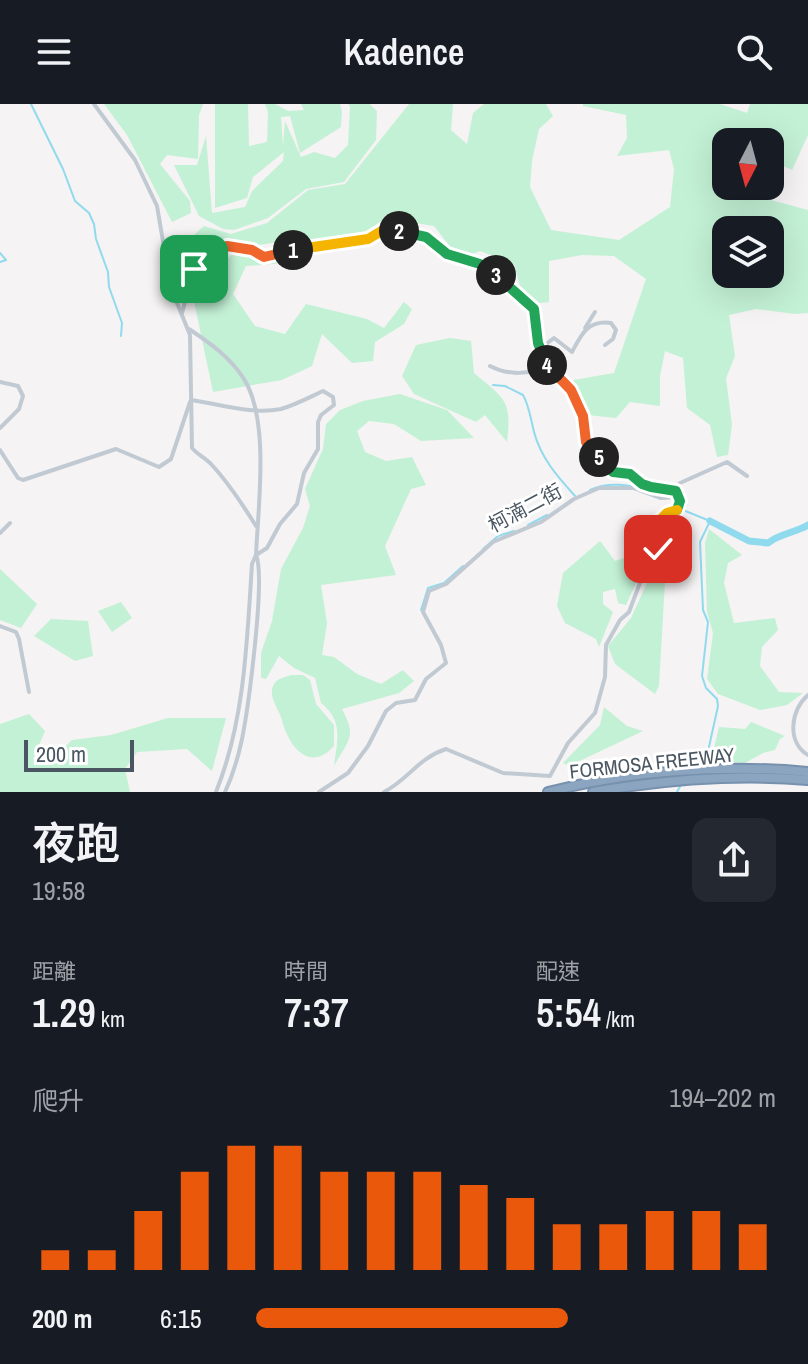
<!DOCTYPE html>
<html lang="zh-TW">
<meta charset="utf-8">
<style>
:root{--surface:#171b24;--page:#242831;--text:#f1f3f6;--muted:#9ea1a6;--accent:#ea580c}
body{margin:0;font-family:"Archivo Narrow","Noto Sans TC",sans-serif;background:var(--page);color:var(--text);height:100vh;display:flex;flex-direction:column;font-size:30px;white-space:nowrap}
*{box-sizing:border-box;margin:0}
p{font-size:26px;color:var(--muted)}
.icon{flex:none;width:44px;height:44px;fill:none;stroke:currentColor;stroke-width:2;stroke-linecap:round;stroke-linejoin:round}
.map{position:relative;height:688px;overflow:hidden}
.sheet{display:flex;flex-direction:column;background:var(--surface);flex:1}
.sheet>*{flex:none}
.needle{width:52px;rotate:186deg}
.tools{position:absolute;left:712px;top:24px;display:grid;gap:16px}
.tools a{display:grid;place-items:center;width:72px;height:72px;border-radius:16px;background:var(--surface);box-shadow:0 8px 32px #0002;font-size:40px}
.scale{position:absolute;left:24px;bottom:20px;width:110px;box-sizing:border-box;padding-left:8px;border:4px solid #4a5661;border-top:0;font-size:22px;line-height:28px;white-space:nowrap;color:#4a5661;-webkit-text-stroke:6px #fff;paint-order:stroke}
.pin{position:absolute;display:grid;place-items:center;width:68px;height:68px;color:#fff;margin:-34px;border-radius:16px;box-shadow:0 4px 12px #0006}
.km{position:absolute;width:40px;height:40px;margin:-20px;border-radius:50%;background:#222;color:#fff;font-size:22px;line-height:40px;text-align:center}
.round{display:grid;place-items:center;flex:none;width:84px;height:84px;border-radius:16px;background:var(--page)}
.summary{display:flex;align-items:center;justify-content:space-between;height:136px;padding:0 32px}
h1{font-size:44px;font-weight:600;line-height:60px}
.metrics{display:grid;grid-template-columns:repeat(3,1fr);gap:12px;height:136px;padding:8px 32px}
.metrics div{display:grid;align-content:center}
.metrics b{font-size:40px;font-weight:600}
.metrics small{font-size:22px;font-weight:400}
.metrics p{font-size:22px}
.chart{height:224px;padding:16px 32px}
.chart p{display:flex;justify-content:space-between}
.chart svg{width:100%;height:144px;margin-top:8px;stroke:var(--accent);stroke-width:6}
ul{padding:0 32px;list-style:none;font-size:26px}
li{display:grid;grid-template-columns:128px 96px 1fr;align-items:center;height:60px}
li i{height:20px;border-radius:10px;background:var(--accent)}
header{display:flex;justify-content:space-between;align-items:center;height:104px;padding:0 32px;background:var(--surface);font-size:36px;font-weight:600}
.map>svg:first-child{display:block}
.green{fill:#c3f1d5;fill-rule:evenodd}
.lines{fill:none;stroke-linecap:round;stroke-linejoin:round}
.stream{stroke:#90daee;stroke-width:2}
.river{stroke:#90daee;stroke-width:7}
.highway-casing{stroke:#7690ad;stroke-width:12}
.minor{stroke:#c1cad2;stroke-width:4}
.highway{stroke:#8ba5c1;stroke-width:8}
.split-1-casing{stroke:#fff;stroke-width:16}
.split-2-casing{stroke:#fff;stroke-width:16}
.split-3-casing{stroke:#fff;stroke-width:16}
.split-4-casing{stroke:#fff;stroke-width:16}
.split-5-casing{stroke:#fff;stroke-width:16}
.split-6-casing{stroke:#fff;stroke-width:16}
.split-7-casing{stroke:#fff;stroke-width:16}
.split-1{stroke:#f0652b;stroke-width:10}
.split-2{stroke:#f5b400;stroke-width:10}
.split-3{stroke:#22a559;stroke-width:10}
.split-4{stroke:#22a559;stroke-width:10}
.split-5{stroke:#f0652b;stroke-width:10}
.split-6{stroke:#22a559;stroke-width:10}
.split-7{stroke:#f5b400;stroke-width:10}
.labels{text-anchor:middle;stroke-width:6;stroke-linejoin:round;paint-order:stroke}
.street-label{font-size:20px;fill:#4a5661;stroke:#fff}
</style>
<header><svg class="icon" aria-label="menu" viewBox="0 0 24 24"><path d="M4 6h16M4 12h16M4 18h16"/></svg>Kadence<svg class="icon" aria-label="search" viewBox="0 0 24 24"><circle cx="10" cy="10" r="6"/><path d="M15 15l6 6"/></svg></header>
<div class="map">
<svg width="808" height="688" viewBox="0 0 808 688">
<rect width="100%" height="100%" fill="#f5f3f3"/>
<!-- green -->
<g class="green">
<polygon points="104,0 203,0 199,11 198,55 167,51 160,60 190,97 191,109 172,118 127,31"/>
<polygon points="215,0 248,0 249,42 267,38 268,8 265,0 275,0 288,7 304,6 301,0 340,0 342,7 341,23 300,49 290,12 281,13 283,41 285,17 301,53 314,48 335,54 348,41 350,2 348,0 370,0 377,7 376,36 344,78 306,85 268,114 234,126 223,125 199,112 174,61 197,61 206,32 212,109 245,103 252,87 283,57 284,48 253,73 247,94 215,104"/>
<path d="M409,0H453L451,26L467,40L473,9L484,0H546L553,12L539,25L532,57L530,83L551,126L619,136L670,103L674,65L669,46L617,52L627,34L626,11L583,2V0H720L747,9L750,0H808V31L792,66L774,58L770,68V38H726V82H766L763,94L808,106V209L795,210L756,205L729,211L735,252L726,274L732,321L728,351L717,353L710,321L687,304L683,254L665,247L660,272V302L630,298L616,314L587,311L568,277L614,269L646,175L614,152L582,151L549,157V198L525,201L514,160L480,147L460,155L434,122L385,114L357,135L291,136L252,142L228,140L212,145L192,165L184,190C165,154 177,146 204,122L231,130L267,119L308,86L345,80ZM726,126H770V170H726Z"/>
<polygon points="236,148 272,155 299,152 285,159 246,162 233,190 255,222 285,230 306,200 367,215 384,224 404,198 412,205 404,220 375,238 373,257 352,259 322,230 312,262 282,276 213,288 194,197 197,177"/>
<path d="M450,234L471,237L474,269C505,295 512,296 507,338L485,311L476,318L414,290L402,272L416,241Z"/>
<path d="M400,290L447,306L474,334L421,337L394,320L369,317L357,327L365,348L386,357L412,353L426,381L411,385L385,442L396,471L321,481L327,519L322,551L334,553L357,570L381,580L403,566L414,577L399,589L342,605C357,633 349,635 334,662C337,637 344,617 321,599L315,574L294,564L279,552L266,575L261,574V549L272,517L281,465L303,424L310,402L305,385L323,345L326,320L340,306L363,297Z"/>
<polygon points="709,425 742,451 728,459 724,479 734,519 775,514 778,526 762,543 760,562 779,588 803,589 787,601 760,606 718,590 707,575 713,529 707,508 705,439"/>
<polygon points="600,437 615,457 633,451 648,441 652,444 626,501 618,499 615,485 603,488 603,500 613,508 599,543 596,535 565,519 557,502 563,469"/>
<polygon points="658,455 666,460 659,582 655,590 615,560 608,542 631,514"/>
<polygon points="0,465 37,500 21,524 0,516"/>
<polygon points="121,498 132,514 112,528 98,507"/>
<polygon points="51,515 88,517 93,552 75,557 34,532"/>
<path d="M291,571H303L310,576L316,600L334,621V642C309,670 288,641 282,616C279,605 267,592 274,580C278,574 285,573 291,571Z"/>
<polygon points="604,603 627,622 643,627 569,662 563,659 600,621"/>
<polygon points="29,610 45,627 33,655 48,659 72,636 111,631 168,614 226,614 212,667 187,645 137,648 125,665 130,688 0,688 0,620"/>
<polygon points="751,618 785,632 780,635 775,646 763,649 745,659 711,657 719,623 745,625"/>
</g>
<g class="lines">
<!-- stream -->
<g class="stream">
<polyline points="31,0 63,65 75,97 89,109 94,120 96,135 108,168 109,183 122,219 121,232"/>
<polyline points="0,149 6,156 0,158"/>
<path d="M493,281L505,282L523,291C529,301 531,316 534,328C541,354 557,372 575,392"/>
<path d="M590,386C620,372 650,390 682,391L683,406L710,417L700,438L703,506L708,518L702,572L706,584L717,595L718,602L705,661"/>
<polyline points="528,421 547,411"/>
<polyline points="483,445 498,432 514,427"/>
<polyline points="421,506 428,484 444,479 463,462"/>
<polyline points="677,688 682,679"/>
</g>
<!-- river -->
<path class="river" d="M710,417L749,437L768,439C781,429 795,429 808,421"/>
<!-- highway casing -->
<g class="highway-casing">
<g id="highway">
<path d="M548,688C628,667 725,660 808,668"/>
<path d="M593,688C662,676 738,670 808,676"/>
</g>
</g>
<!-- minor -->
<g class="minor">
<path d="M94,0L135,56L157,102L171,184L190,231L192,344C197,350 205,354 211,360C228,378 243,401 256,422"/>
<polyline points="182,209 194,165 227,142 252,146 267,153 324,140 368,135 388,125 426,133 447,150 480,160 494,168 510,186 529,198 534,205 538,239 546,260 571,286 583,312 588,342 613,368 630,370 642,380 651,383 676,387"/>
<polyline points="585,224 595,208"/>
<path d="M189,225C210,239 230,253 244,275C270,316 258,403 256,451L252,460C247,536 245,616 216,688"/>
<path d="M541,244L554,234L572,248C582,229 588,216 611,219L616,226L613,235L605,241"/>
<path d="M490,262C507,271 531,272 546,260"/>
<polyline points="0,278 18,282 23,292 19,305 0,324"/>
<path d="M191,296C220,300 252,311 281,305C295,301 310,293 323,287L333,293L334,301L321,311L318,318V345L304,369L297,400L280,420L267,444L256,451"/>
<polyline points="0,346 18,374 23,376 116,345 159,363 171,355 190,298"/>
<polyline points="0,429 10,419"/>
<polyline points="0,522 16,528 19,535 29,588"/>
<path d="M808,591C791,605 786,638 808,651"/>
<path d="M225,688C233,671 238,654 242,635C248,605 266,473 256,451"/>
<polyline points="319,688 348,669 368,642 386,607 396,599 415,596 426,575 446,559 441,541 423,508 429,487 446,480 493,438 541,418 574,395 599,384 634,384 661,394 678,393"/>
<path d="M384,688C409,675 418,654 446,645L503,669L550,672L568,639L595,609L605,573L606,541L620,516L629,508L650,452L658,445V418L667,409L679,405L680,397L676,387L680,379L727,358L747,372"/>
</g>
<!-- highway -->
<use href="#highway" class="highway"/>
</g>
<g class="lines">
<!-- split-1 casing -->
<g class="split-1-casing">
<polyline id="split-1" points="194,165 227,142 252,146 264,153 293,146"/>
</g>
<!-- split-2 casing -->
<g class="split-2-casing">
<polyline id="split-2" points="293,146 368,135 385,125 399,127"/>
</g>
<!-- split-3 casing -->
<g class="split-3-casing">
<polyline id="split-3" points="399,127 426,133 447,150 480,160 496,171"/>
</g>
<!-- split-4 casing -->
<g class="split-4-casing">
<polyline id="split-4" points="496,171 534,205 538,239 547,261"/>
</g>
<!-- split-5 casing -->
<g class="split-5-casing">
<polyline id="split-5" points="547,261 571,286 583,312 586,338 599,353"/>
</g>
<!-- split-6 casing -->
<g class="split-6-casing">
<polyline id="split-6" points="599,353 613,368 630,370 642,380 651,383 676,387 680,397 677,406"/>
</g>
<!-- split-7 casing -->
<g class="split-7-casing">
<polyline id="split-7" points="658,445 658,418 667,409 677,406"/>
</g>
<!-- split-1 -->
<use href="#split-1" class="split-1"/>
<!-- split-2 -->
<use href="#split-2" class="split-2"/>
<!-- split-3 -->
<use href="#split-3" class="split-3"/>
<!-- split-4 -->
<use href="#split-4" class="split-4"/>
<!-- split-5 -->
<use href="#split-5" class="split-5"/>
<!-- split-6 -->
<use href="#split-6" class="split-6"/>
<!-- split-7 -->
<use href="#split-7" class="split-7"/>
</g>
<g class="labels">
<!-- street labels -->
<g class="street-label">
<text transform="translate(525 404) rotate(-28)" y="7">柯湳二街</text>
<text transform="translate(652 659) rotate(-6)" y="7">FORMOSA FREEWAY</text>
</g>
</g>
</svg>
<div class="tools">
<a><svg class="needle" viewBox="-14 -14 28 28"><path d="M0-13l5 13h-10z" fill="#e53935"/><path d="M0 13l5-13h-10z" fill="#9ea1a6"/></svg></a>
<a><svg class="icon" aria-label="layers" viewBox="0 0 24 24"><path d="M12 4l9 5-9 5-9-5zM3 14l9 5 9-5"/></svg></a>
</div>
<div class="scale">200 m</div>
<div class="pin" style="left:194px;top:165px;background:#1e9e55"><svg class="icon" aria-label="arrive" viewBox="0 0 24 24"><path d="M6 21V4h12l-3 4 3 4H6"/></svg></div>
<div class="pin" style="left:658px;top:445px;background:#d93025"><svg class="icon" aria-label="check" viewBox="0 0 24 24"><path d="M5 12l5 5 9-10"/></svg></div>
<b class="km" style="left:293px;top:146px">1</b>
<b class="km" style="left:399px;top:127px">2</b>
<b class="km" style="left:496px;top:171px">3</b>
<b class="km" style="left:547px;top:261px">4</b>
<b class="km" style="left:599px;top:353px">5</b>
</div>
<section class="sheet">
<div class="summary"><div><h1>夜跑</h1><p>19:58</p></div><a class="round"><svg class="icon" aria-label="share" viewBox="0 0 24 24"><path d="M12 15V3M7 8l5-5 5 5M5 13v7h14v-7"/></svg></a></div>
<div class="metrics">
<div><p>距離</p><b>1.29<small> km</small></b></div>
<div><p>時間</p><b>7:37</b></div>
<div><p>配速</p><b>5:54<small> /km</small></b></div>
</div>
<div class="chart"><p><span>爬升</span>194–202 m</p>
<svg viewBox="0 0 160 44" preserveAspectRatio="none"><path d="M5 44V38M15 44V38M25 44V26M35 44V14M45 44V6M55 44V6M65 44V14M75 44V14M85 44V14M95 44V18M105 44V22M115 44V30M125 44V30M135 44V26M145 44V26M155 44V30"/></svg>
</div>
<ul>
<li><b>200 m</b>6:15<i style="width:60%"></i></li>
</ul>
</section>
